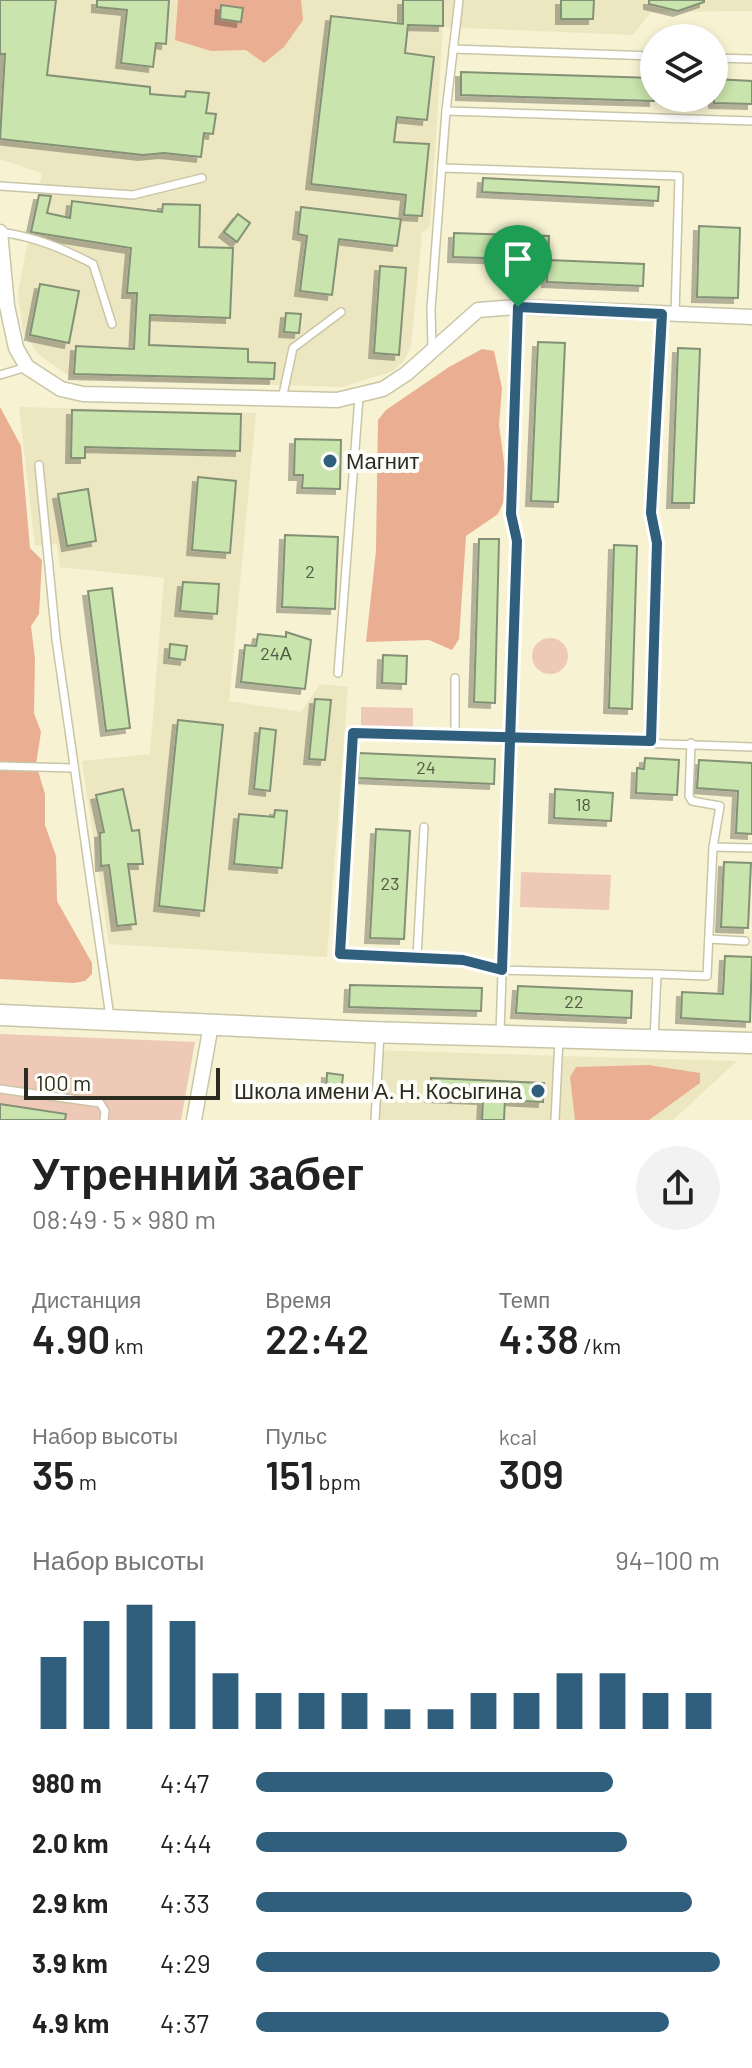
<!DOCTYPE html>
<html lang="ru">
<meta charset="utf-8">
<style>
:root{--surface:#fff;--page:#f2f2f2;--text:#222;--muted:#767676;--accent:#305f7e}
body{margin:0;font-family:Barlow,sans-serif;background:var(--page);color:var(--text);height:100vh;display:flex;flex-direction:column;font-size:30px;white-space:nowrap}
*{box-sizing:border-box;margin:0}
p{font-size:26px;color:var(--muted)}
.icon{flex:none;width:44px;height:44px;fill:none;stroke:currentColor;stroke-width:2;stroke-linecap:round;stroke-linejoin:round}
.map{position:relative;height:1120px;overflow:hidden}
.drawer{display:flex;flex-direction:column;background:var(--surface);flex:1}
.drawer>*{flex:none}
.buttons{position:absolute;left:640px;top:24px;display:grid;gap:16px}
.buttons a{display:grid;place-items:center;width:88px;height:88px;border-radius:50%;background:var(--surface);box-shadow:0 4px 12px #0003;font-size:40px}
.scale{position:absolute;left:24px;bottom:20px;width:196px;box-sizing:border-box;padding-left:8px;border:4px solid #2c2b1f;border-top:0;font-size:22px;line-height:28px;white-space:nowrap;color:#2c2b1f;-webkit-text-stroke:6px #fefef8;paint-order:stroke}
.pin{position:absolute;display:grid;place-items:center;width:68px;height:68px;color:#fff;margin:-82px -34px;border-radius:50% 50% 50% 0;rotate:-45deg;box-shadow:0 0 8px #0007}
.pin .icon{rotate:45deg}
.round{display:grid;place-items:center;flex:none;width:84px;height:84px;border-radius:42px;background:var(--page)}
.summary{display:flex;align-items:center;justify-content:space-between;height:136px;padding:0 32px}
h1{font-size:44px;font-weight:600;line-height:60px}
.metrics{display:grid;grid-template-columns:repeat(3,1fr);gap:12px;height:136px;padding:8px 32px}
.metrics div{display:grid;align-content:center}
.metrics b{font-size:40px;font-weight:600}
.metrics small{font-size:22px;font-weight:400}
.metrics p{font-size:22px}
.chart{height:224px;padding:16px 32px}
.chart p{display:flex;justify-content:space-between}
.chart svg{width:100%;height:144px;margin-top:8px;stroke:var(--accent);stroke-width:6}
ul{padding:0 32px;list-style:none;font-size:26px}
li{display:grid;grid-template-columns:128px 96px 1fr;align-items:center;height:60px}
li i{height:20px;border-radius:10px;background:var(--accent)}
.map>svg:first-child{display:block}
.built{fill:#ece7c1}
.green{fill:#eec9b8}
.forest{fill:#eaae93}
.building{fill:#c9e4ac;stroke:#849176;stroke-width:2;filter:url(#shadow)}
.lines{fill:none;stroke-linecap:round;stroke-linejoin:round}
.lane-casing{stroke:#c9c5a7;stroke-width:10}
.street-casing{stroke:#c9c5a7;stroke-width:17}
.secondary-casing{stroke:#c9c5a7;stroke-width:23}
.lane{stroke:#fff;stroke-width:7}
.street{stroke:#fff;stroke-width:14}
.secondary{stroke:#fff;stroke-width:20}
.route-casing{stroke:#fff;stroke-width:16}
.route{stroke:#305f7e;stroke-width:10}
.poi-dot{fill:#305f7e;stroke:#fefef8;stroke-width:3}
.labels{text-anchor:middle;stroke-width:8;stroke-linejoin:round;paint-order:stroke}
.number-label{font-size:18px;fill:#535942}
.poi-label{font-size:22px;fill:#2c2b1f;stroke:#fefef8;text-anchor:start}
</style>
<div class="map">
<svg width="752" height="1120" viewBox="0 0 752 1120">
<defs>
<filter id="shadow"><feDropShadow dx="-5" dy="5" stdDeviation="0" flood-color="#0004"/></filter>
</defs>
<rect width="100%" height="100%" fill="#f6f2d2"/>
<!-- built -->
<g class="built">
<polygon points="0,0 752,0 752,11 651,12 633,35 443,27 430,227 422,233 411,345 404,361 393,371 342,387 72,378 39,355 23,332 18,291 42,173 0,159"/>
<polygon points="19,407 256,413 229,701 301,712 320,684 348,687 327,957 109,944 82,761 150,754 164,578 60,567 57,544 35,546"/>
<polygon points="374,1050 558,1056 737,1061 673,1120 370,1120"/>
</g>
<!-- green -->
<g class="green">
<circle cx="550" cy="656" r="18"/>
<polygon points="361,707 413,708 413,728 361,727"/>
<polygon points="521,872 611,875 609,910 520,907"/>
<polygon points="0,1034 195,1042 181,1120 0,1120"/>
</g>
<!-- forest -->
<g class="forest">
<polygon points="178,0 301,0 303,20 284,47 264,63 246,50 211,51 175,40"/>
<polygon points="482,349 494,351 502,388 499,425 506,477 504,501 498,514 466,536 459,639 452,650 429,640 366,642 376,551 378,420 386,410 449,367"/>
<polygon points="0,407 21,446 30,548 42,560 39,614 31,626 35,659 34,713 41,732 36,764 45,794 45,825 56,856 57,901 92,963 92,974 85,981 74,983 0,979"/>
<polygon points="648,1065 700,1073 700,1083 649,1120 575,1120 570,1077 576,1067"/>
</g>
<!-- building -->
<g class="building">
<polygon points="0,0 56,0 47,75 150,87 150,94 185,97 186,91 209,93 206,113 216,114 213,134 204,133 201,157 164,153 143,155 0,139 5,54 0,54"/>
<polygon points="97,0 169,0 166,44 156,43 153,67 121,63 127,10 97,7"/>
<polygon points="403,0 443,0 443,26 408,25 405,53 434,57 427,120 397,117 394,142 429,144 422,216 404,215 406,195 311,184 331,16 403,24"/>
<polygon points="561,0 594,0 593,19 561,19"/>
<polygon points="649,0 704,0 704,2 678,11 649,4"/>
<polygon points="221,5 243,8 241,22 220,19"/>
<polygon points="461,72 654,78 654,101 461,95"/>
<polygon points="714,79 752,81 752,104 714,103"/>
<polygon points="483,178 659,187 658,201 482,192"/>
<polygon points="39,195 51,196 47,213 70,218 72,201 162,212 163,204 200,205 199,247 233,248 230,318 150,315 149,345 248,349 248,362 275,363 274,379 74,374 76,346 134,349 137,293 127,293 131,248 31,232"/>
<polygon points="301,207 401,219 397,246 339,239 332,295 300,291 307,236 298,234"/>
<polygon points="238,214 250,223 237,242 224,232"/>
<polygon points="699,226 740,228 738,298 697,297"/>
<polygon points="454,233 549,236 548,260 453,257"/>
<polygon points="548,260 644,264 643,286 547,282"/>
<polygon points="380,266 406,268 399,355 374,353"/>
<polygon points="40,284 79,291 69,343 30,335"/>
<polygon points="286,313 301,314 299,333 284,332"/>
<polygon points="538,342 565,343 558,502 531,501"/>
<polygon points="678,348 700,349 694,503 672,503"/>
<polygon points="72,410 241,414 240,451 85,447 85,458 71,458"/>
<polygon points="295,439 341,440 340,489 302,488 303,475 294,475"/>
<polygon points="198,477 236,481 230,553 192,550"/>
<polygon points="88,489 96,541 67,546 58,494"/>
<polygon points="285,535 338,537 335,609 282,607"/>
<polygon points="479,539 499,539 495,703 474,702"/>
<polygon points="614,545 637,546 632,709 609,708"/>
<polygon points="183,582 219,584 217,614 180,611"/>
<polygon points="112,588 130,728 106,731 88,591"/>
<polygon points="286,632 311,640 305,689 241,682 245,645 256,646 258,634 286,637"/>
<polygon points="170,644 187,646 185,660 169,658"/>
<polygon points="383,655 407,656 406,684 382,683"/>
<polygon points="315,699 331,700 325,760 309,759"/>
<polygon points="178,720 223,725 204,911 159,906"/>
<polygon points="260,728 276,730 270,791 254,789"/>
<polygon points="359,753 495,759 494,784 358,778"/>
<polygon points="645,758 679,760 677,795 636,793 637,768 644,769"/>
<polygon points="699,760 752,763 752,834 736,833 738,791 697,788"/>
<polygon points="123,789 132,831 139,830 143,864 128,864 136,924 117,926 109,865 101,866 100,833 104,832 96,795"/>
<polygon points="555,789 613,793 611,821 554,818"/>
<polygon points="275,810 287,811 282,868 234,864 239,814 274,817"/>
<polygon points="376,829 410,831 404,939 370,938"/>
<polygon points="724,862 751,863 748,928 721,927"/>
<polygon points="725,956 752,957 750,1022 681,1018 682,992 723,994"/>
<polygon points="350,985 482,988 481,1011 349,1007"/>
<polygon points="518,986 632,991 631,1018 516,1013"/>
<polygon points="327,1073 343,1075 341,1094 326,1093"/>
<polygon points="431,1078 544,1083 543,1102 505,1100 504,1120 482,1120 483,1099 430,1097"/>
<polygon points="0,1104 66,1114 65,1120 0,1120"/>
</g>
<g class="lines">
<!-- lane casing -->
<g class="lane-casing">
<g id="lane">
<polyline points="453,49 654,56"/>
<polyline points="714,58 752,59"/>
<polyline points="446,111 752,121"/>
<polyline points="442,168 679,176 675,315"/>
<polyline points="0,186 133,195 202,178"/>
<path d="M0,232C35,237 62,248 93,264L112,324"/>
<polyline points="432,348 431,309 446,111 459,0"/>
<polyline points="0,375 27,367"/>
<polyline points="282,399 293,348 341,312"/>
<polyline points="39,465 56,639 110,1017"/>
<polyline points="338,673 359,397"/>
<polyline points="455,735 455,678"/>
<polyline points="651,741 657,543 651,513 662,314"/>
<polyline points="0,766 73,768"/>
<polyline points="713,847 752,848"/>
<polyline points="709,939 745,941"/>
<polyline points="417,957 424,827"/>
<polyline points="657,974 502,970 463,960 340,954 353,733 752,747"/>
<polyline points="500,1032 517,541 511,514 518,307"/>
<polyline points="654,1040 657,974 707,976 713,847 720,806 692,801 689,796 691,743"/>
<polyline points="0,1089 100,1103 105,1111 104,1120"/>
<polyline points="375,1120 380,1034"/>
<polyline points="555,1120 559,1039"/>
</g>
</g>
<!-- street casing -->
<g class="street-casing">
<g id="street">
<polyline points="0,232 7,306 16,348 27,367 61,389 83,394 337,400 383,389 406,374 478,310 518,307 752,317"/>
<polyline points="194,1120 211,1025"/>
</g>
</g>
<!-- secondary casing -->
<g class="secondary-casing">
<polyline id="secondary" points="0,1015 367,1032 752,1043"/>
</g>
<!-- lane -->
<use href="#lane" class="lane"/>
<!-- street -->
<use href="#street" class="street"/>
<!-- secondary -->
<use href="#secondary" class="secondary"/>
</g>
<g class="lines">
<!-- route casing -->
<g class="route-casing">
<polyline id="route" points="518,307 511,514 517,541 502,970 463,960 340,954 353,733 651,741 657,543 651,513 662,314 518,307"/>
</g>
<!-- route -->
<use href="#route" class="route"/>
</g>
<!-- markers -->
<g class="poi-dot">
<circle cx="330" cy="461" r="8"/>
<circle cx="538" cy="1091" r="8"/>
</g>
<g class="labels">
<!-- number labels -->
<g class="number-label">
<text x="310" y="578">2</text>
<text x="276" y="660">24А</text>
<text x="426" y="774">24</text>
<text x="583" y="811">18</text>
<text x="390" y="890">23</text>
<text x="574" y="1008">22</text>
</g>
<!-- poi labels -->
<g class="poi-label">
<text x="346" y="469">Магнит</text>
<text x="522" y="1099" text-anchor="end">Школа имени А. Н. Косыгина</text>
</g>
</g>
</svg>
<div class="buttons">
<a><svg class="icon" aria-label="layers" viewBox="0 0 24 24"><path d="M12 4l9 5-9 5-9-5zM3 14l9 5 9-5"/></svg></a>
</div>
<div class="scale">100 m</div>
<div class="pin" style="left:518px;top:307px;background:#1e9e55"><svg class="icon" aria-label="arrive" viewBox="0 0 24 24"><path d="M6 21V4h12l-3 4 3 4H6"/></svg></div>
</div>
<section class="drawer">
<div class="summary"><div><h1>Утренний забег</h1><p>08:49 · 5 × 980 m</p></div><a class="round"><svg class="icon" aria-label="share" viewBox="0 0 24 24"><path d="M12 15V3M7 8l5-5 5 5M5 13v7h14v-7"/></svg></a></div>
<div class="metrics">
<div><p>Дистанция</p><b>4.90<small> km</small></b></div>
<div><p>Время</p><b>22:42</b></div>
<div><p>Темп</p><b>4:38<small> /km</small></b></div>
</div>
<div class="metrics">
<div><p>Набор высоты</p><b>35<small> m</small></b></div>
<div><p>Пульс</p><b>151<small> bpm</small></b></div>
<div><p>kcal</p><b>309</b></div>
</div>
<div class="chart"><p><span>Набор высоты</span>94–100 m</p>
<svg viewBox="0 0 160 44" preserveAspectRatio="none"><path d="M5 44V22M15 44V11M25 44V6M35 44V11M45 44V27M55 44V33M65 44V33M75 44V33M85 44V38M95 44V38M105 44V33M115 44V33M125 44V27M135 44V27M145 44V33M155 44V33"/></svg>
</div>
<ul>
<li><b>980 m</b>4:47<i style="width:77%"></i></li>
<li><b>2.0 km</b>4:44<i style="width:80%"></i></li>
<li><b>2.9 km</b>4:33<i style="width:94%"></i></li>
<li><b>3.9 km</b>4:29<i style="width:100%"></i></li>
<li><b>4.9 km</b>4:37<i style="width:89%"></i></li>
</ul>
</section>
